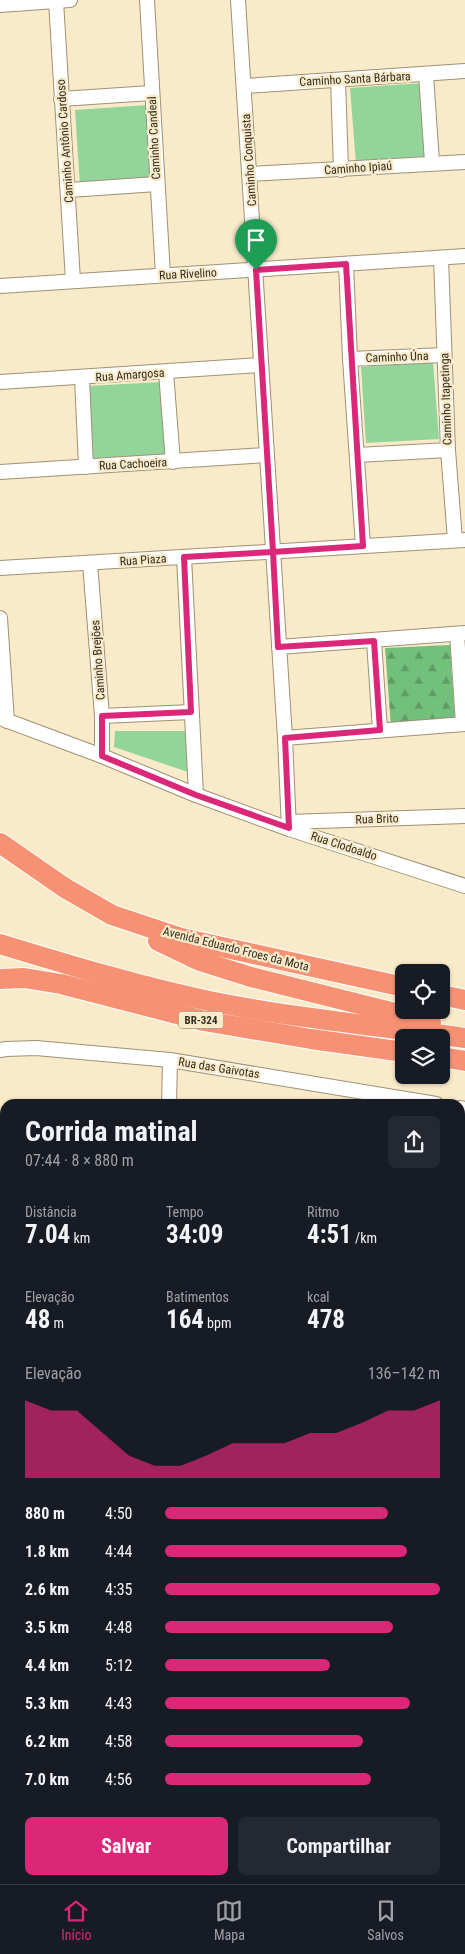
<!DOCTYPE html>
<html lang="pt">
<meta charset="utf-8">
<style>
:root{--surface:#171b24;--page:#242831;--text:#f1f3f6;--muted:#9ea1a6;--line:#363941;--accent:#db2777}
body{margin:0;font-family:"Roboto Condensed",sans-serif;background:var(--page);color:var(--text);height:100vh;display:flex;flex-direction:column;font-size:19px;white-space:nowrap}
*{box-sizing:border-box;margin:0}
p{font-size:16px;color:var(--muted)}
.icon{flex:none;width:28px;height:28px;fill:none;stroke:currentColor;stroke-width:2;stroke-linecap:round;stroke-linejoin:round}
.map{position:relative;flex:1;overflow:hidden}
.details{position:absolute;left:0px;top:1099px;width:465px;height:786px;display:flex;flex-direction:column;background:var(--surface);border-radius:15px 15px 0 0;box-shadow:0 1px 4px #0004}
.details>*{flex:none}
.buttons{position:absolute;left:395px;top:964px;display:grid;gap:10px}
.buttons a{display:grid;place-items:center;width:55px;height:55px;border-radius:8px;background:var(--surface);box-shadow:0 1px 4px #0004;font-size:25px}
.pin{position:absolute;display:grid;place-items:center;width:42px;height:42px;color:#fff;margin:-51px -21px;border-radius:50% 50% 50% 0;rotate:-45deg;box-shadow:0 0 5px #0007}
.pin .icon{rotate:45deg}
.round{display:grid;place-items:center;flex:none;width:52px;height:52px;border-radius:8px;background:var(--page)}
.head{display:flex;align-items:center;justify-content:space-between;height:85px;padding:0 25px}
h1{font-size:28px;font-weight:700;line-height:38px}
.figures{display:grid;grid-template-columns:repeat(3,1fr);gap:8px;height:85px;padding:5px 25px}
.figures div{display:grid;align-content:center}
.figures b{font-size:25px;font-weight:700}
.figures small{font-size:14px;font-weight:400}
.figures p{font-size:14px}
.chart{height:140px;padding:10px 25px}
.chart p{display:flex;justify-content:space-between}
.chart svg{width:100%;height:90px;margin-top:5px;fill:var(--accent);opacity:.7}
.cta{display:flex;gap:10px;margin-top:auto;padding:10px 25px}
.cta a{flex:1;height:58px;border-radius:8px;background:var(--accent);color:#fff;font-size:20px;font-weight:700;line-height:58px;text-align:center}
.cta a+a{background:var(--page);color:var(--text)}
ul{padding:0 25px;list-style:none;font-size:16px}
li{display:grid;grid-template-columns:80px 60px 1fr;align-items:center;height:38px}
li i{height:12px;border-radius:6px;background:var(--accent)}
.tab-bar{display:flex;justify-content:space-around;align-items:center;height:70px;border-top:1px solid var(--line);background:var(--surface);font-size:14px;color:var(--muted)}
.tab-bar a{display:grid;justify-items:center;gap:2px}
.tab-bar .active{color:var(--accent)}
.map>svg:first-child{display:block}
.forest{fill:url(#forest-firs)}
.green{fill:#93d49a}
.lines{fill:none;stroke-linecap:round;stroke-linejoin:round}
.minor-casing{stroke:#9e9173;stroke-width:16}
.major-casing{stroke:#fff;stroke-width:19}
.highway-casing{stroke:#fff;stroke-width:22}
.minor{stroke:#fff;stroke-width:14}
.major{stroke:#fabdab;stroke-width:16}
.highway{stroke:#f79173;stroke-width:20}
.route-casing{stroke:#fff;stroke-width:10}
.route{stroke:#db2777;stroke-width:6}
.labels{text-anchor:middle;stroke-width:4.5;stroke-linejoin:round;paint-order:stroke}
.shield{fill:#f9ebca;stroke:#6e6654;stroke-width:1}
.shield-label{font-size:11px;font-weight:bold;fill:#322d21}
.street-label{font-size:12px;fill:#322d21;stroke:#f9ebca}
</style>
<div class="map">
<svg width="465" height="1884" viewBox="0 0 465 1884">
<defs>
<pattern id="forest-firs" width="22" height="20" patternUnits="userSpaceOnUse" patternTransform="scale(1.25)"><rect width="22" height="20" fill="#72c07c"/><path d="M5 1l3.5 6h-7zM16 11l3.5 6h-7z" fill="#5e9c65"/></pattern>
</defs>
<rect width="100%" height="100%" fill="#f9ebca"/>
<!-- forest -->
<polygon class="forest" points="450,645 455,722 391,727 385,648"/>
<!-- green -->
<g class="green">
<polygon points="423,83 428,159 356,164 350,88"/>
<polygon points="148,105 153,182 80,186 75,110"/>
<polygon points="433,362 439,439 366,443 361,367"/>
<polygon points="161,382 166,458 93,463 88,386"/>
<polygon points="115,731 187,731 191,773 114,747"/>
<polygon points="88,1880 160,1880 161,1884 71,1884 71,1882"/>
</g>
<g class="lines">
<!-- minor casing -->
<g class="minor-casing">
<g id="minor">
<polyline points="147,0 163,275"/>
<polyline points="238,0 285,738 289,829"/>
<polyline points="56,1 73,281"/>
<polyline points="0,5 70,0"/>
<polyline points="426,75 432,162"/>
<polyline points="338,80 341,170"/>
<polyline points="245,86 465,71"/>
<polyline points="61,99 151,93"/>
<polyline points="250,174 465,162"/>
<polyline points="69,190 157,184"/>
<polyline points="441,258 448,450 455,540"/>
<polyline points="346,264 350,359 363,546"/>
<polyline points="0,286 465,256"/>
<polyline points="350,359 444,355"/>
<polyline points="166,372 173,462"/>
<polyline points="82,378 86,467"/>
<polyline points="0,382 260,365"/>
<polyline points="357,455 448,450"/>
<polyline points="0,472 266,455"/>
<polyline points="184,557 196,795"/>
<polyline points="90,563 102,716 102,756"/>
<polyline points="0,568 465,540"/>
<polyline points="0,618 7,721"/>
<polyline points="457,634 463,724"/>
<polyline points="374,641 380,730"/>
<polyline points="279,647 465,633"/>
<polyline points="102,716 191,712"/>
<polyline points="0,718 102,756 196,795 289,829 465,886"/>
<polyline points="285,738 465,724"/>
<polyline points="289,822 465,816"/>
<polyline points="0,1050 6,1049 36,1048 170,1060 436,1104"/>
<polyline points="169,1104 170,1060"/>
<polyline points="460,1108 465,1109"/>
<polyline points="460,1177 465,1176"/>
<polyline points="0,1186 5,1186"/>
<polyline points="460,1283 465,1283"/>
<polyline points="460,1392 465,1392"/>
<polyline points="0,1496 5,1528"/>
<polyline points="460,1589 465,1589"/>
<polyline points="460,1698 465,1697"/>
<polyline points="0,1796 5,1800"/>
<polyline points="460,1809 465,1808"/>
<polyline points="175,1880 175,1884"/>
<polyline points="277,1880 278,1884"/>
<polyline points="48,1884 50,1880"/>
</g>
</g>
<!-- major casing -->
<g class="major-casing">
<polyline id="major" points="0,1830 5,1870"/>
</g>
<!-- highway casing -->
<g class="highway-casing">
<g id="highway">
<polyline points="0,843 65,888 112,915 181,938 404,987"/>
<polyline points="158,941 200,961 251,977 431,1022"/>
<path d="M0,944C69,965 138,986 209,1001C293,1018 380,1026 465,1038"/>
<polyline points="0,979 24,978 61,984 204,1021 311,1039 404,1052"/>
<polyline points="441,995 465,1000"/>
<polyline points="441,1057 465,1061"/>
<path d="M0,1649C4,1675 6,1700 0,1727"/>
</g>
</g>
<!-- minor -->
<use href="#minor" class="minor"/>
<!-- major -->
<use href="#major" class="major"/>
<!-- highway -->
<use href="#highway" class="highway"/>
</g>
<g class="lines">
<!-- route casing -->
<g class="route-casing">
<polyline id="route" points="256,270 273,552 184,557 191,712 102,716 102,756 196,795 289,828 285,738 380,730 374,641 278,647 273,552 363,546 346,264 256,270"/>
</g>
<!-- route -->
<use href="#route" class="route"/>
</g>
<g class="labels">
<!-- shield labels -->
<rect class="shield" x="178.5" y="1011.5" width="45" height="17" rx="4"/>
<g class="shield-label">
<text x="201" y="1024">BR-324</text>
</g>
<!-- street labels -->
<g class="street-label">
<text transform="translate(355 79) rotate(-3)" y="4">Caminho Santa Bárbara</text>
<text transform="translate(154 138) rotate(-93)" y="4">Caminho Candeal</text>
<text transform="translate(65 141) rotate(-94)" y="4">Caminho Antônio Cardoso</text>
<text transform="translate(249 160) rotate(-94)" y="4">Caminho Conquista</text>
<text transform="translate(358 168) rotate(-4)" y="4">Caminho Ipiaú</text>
<text transform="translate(188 274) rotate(-3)" y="4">Rua Rivelino</text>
<text transform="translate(397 357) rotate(-2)" y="4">Caminho Úna</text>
<text transform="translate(130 375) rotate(-4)" y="4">Rua Amargosa</text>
<text transform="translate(446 399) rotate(-92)" y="4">Caminho Itapetinga</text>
<text transform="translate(133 464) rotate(-3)" y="4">Rua Cachoeira</text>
<text transform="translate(143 560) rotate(-4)" y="4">Rua Piaza</text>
<text transform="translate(98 660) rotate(-94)" y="4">Caminho Brejões</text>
<text transform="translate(377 819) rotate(-2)" y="4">Rua Brito</text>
<text transform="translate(344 846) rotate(18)" y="4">Rua Clodoaldo</text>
<text transform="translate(236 949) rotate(14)" y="4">Avenida Eduardo Froes da Mota</text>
<text transform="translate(219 1068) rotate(9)" y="4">Rua das Gaivotas</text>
</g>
</g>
</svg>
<div class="buttons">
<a><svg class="icon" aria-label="locate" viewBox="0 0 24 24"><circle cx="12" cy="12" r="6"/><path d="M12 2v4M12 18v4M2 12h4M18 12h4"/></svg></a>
<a><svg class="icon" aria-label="layers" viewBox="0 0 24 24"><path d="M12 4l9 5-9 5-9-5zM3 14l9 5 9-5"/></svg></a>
</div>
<div class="pin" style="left:256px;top:270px;background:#1e9e55"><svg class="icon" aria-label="arrive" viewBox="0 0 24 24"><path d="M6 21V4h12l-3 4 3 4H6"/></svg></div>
<section class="details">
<div class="head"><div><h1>Corrida matinal</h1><p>07:44 · 8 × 880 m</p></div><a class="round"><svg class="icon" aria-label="share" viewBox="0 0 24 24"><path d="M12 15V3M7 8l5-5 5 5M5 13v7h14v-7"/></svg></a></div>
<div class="figures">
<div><p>Distância</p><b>7.04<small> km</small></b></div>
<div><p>Tempo</p><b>34:09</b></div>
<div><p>Ritmo</p><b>4:51<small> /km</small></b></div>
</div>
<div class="figures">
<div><p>Elevação</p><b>48<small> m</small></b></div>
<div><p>Batimentos</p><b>164<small> bpm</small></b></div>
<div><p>kcal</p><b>478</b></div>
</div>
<div class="chart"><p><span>Elevação</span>136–142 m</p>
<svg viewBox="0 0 160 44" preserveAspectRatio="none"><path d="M0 44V6L10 11L20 11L30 22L40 33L50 38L60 38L70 33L80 27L90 27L100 27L110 22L120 22L130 17L140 11L150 11L160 6V44z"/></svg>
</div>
<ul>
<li><b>880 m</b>4:50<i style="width:81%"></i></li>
<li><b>1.8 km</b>4:44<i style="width:88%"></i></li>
<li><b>2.6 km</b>4:35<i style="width:100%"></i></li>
<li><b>3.5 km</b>4:48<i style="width:83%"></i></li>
<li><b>4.4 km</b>5:12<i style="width:60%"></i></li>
<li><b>5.3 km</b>4:43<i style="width:89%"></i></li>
<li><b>6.2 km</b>4:58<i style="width:72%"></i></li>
<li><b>7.0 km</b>4:56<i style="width:75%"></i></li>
</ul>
<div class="cta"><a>Salvar</a><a>Compartilhar</a></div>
</section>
</div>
<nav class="tab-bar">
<a class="active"><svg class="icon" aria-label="home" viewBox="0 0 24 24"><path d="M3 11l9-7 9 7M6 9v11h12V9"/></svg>Início</a>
<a><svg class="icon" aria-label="map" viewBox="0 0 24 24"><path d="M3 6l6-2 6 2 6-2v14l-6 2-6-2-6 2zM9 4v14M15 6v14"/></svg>Mapa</a>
<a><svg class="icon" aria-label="saved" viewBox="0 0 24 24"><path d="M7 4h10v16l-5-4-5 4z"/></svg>Salvos</a>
</nav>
